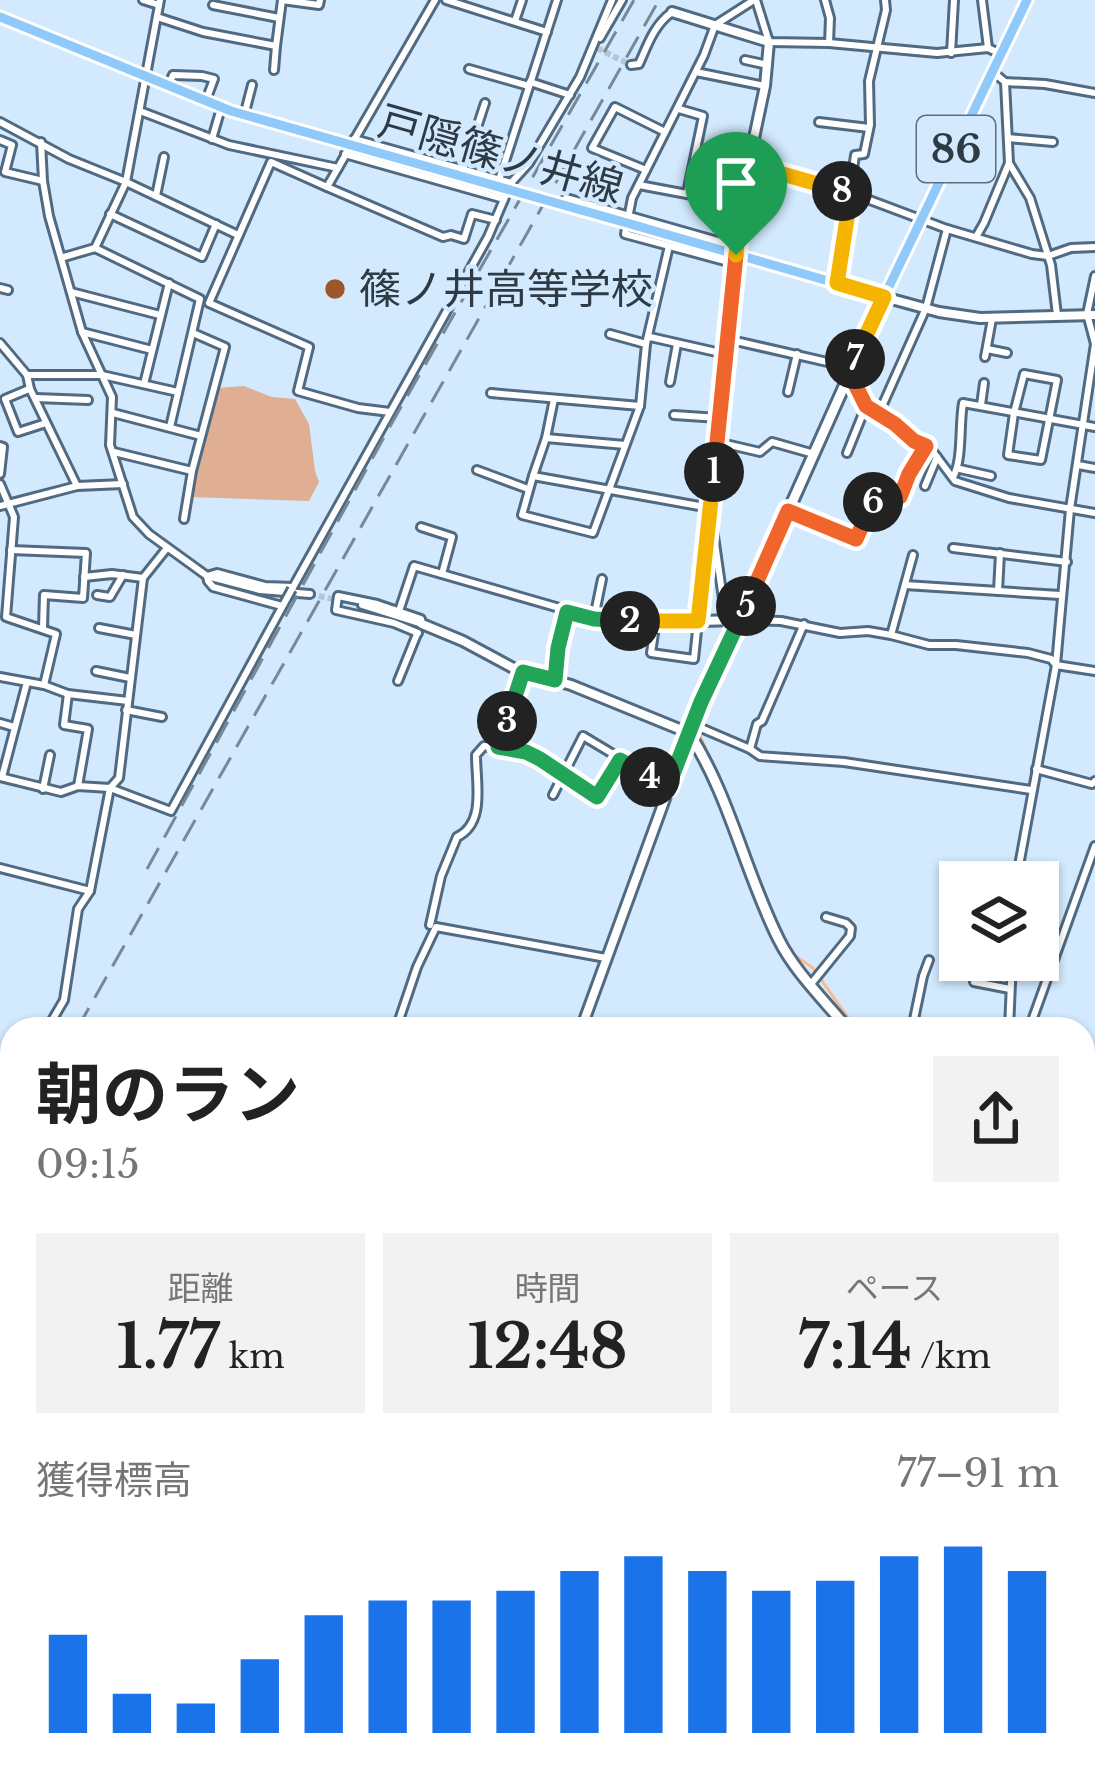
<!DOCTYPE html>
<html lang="ja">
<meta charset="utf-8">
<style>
:root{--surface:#fff;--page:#f2f2f2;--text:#222;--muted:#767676;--accent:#1a73e8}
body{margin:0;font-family:"Libre Baskerville","Noto Sans JP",serif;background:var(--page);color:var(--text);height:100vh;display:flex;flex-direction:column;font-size:45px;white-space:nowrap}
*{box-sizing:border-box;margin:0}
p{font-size:39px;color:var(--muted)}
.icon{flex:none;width:66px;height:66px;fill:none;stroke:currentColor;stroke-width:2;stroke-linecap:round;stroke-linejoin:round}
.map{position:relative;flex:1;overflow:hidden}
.side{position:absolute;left:0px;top:1017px;width:1095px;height:771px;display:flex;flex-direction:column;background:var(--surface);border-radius:36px 36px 0 0;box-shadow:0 3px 9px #0004}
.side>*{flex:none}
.tools{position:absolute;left:939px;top:861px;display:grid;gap:24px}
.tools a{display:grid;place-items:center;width:120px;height:120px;border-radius:0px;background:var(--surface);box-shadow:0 3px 9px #0004;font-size:60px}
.pin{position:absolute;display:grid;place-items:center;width:102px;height:102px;color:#fff;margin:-123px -51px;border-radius:50% 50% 50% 0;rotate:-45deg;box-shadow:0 0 12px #0007}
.pin .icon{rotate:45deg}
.km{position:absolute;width:60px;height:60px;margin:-30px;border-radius:50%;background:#222;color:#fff;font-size:33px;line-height:60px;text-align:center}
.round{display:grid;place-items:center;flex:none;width:126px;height:126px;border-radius:0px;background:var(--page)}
.overview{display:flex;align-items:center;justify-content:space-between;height:204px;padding:0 36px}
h1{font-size:66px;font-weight:700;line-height:90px}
.figures{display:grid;grid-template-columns:repeat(3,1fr);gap:18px;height:204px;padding:12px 36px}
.figures div{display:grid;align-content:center;border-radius:0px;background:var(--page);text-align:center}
.figures b{font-size:60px;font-weight:700}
.figures small{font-size:33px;font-weight:400}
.figures p{font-size:33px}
.chart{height:336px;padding:24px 36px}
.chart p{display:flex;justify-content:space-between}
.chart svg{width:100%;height:216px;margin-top:12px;stroke:var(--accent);stroke-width:6}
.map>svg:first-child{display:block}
.green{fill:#e0ae93}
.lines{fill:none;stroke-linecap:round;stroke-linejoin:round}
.stream{stroke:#fdb891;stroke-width:3}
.river{stroke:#fdb891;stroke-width:14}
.minor-tunnel{stroke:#b1c6d9;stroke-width:6;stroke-dasharray:6 3;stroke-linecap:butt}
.minor-casing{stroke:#506a81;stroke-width:12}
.tertiary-casing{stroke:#506a81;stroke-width:14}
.secondary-casing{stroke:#506a81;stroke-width:15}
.primary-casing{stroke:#fff;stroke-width:15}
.minor{stroke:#fff;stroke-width:6}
.tertiary{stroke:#fff;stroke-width:8}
.secondary{stroke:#fff;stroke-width:9}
.primary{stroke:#8fcafb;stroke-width:9}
.rail{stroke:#778897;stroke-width:3;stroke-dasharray:24 12;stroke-linecap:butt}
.minor-bridge-casing{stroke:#506a81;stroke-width:12;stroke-linecap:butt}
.primary-bridge-casing{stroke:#fff;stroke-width:15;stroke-linecap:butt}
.minor-bridge{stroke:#fff;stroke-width:6}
.primary-bridge{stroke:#8fcafb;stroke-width:9}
.split-1-casing{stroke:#fff;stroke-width:24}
.split-2-casing{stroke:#fff;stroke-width:24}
.split-3-casing{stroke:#fff;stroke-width:24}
.split-4-casing{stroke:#fff;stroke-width:24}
.split-5-casing{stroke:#fff;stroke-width:24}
.split-6-casing{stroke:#fff;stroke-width:24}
.split-7-casing{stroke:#fff;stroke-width:24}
.split-8-casing{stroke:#fff;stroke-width:24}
.split-9-casing{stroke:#fff;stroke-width:24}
.split-1{stroke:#f0652b;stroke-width:15}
.split-2{stroke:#f5b400;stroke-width:15}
.split-3{stroke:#22a559;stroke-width:15}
.split-4{stroke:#22a559;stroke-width:15}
.split-5{stroke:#22a559;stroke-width:15}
.split-6{stroke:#f0652b;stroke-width:15}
.split-7{stroke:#f0652b;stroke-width:15}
.split-8{stroke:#f5b400;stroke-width:15}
.split-9{stroke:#f5b400;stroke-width:15}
.poi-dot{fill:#9b562a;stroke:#d2e9fe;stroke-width:4.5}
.labels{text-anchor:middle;stroke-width:9;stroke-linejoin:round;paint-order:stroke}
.shield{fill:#d2e9fe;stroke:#5f6e7c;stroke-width:3}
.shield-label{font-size:39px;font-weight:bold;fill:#2e3a44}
.street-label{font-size:42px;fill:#2e3a44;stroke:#d2e9fe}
.poi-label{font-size:42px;fill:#2e3a44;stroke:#d2e9fe;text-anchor:start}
</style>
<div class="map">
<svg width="1095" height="1787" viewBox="0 0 1095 1787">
<rect width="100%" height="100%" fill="#d2e9fe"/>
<!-- green -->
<polygon class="green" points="244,386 272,397 295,399 309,424 315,471 319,482 309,501 190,497 217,388"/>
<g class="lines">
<!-- stream -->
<g class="stream">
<polyline points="699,733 723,790"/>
<polyline points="742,838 784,940 794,955 813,968 856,1029"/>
<polyline points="1083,1138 1095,1124"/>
<polyline points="0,1302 12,1314"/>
<polyline points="235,1787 236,1779"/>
</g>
<!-- river -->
<g class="river">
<polyline points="1083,1560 1095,1524"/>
<polyline points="1053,1787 1054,1776"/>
</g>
<!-- minor-tunnel -->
<g class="minor-tunnel">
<polyline points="598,41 595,47 631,65"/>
<polyline points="310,594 342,601"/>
</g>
<!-- minor casing -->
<g class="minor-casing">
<g id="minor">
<polyline points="143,0 159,5"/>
<polyline points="282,0 319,5 320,0"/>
<polyline points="446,0 547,32"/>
<polyline points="756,0 769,42 829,43 937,53 988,48 1001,54"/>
<polyline points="825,0 830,18 829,43"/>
<polyline points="982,0 988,48"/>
<polyline points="213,5 279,18"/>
<polyline points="157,17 203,32 276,46 282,0"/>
<polyline points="515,21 522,0"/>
<polyline points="600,38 622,0"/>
<polyline points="951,53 954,0"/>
<polyline points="745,60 768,65"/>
<path d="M631,65L639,64C648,44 654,25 672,12"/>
<polyline points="469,69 529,86"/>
<polyline points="274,70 276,46"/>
<polyline points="696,72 765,86"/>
<polyline points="993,72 1005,82 1045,84 1095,93"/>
<polyline points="530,82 570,95"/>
<polyline points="169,84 173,75 202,76 214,79 208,95"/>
<polyline points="679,109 703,116 687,193"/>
<polyline points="140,111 229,145 338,168"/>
<polyline points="244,116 252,85"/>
<polyline points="0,122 69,159 126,182 238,235"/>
<polyline points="819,122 869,128"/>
<polyline points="1008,138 1053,142"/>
<polyline points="212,139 219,115"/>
<polyline points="354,139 511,183"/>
<polyline points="0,140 12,145 5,172 43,181"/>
<polyline points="41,142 43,181 49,216 82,332 112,397 110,445 133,517 149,534 207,576 260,590 310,594"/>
<polyline points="345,154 504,199"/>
<polyline points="1009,163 1030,198 1051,265 1057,315"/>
<polyline points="748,164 851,193 947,229 1032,254 1048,256 1071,248 1095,247"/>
<polyline points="463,170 485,103"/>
<polyline points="646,170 592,148 615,107 665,132"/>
<polyline points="499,180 557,0"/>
<polyline points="639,185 740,204"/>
<polyline points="327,187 443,237 451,235 464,239 472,214 496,220"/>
<polyline points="156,196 164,157"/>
<polyline points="566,198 735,246"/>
<polyline points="110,214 202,257 216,224"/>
<polyline points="976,237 984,223 1009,163 1005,82"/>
<polyline points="669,246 646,344 640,406 593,533 522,515 533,476 710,508 726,620"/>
<polyline points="95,248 200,299 170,427"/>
<polyline points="64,257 95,248 126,182 160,0"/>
<polyline points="736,264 625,234 632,198 704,55 715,25 754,0"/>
<polyline points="837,283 855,155 864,154 870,125 869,81 886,10 885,0"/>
<polyline points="0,288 8,290"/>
<polyline points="71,292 160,315"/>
<polyline points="82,332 152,350"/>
<polyline points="610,334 646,344"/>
<polyline points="650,337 725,354"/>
<polyline points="727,339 836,364 849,372 866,406 934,453 955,481 1009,498 1095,513"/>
<polyline points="0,343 27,375 30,389 77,486"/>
<polyline points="987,349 1007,353"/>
<polyline points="985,357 992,319"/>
<polygon points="1024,374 1057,380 1041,460 1008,455 1014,413"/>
<polyline points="27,375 102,375 178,392"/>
<polyline points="670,382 677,344"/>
<polyline points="144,384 169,283"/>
<polyline points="29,389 5,399 18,432 46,423"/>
<polyline points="788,392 797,354"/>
<polyline points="491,393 640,406"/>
<polyline points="36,398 88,400"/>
<polyline points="981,405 984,383"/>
<polyline points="390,412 358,408 298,391 309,347 209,303 271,162 327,187 435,0"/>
<polyline points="113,413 201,436"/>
<polyline points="879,413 926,308 947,229"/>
<polyline points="674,415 719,418"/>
<polyline points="546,438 625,445"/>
<polyline points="717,442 760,452 772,442 814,454"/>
<polyline points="0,446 3,447 0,474"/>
<polyline points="114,452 192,471"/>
<polyline points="847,453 866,406"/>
<polyline points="1078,465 1095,468"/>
<polyline points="960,469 991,476"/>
<polyline points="477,470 528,489"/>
<polyline points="533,476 546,438 554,399"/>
<path d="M953,477C963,460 959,425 963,403L1095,427"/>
<polyline points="0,484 14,517 6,617 56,634 44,685"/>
<polyline points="925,486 937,457"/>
<polyline points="0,506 77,486 123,484"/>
<polyline points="789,511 856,539 880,489 900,497 909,474 926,446"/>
<polyline points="184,519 192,471 225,347 193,333"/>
<polyline points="421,527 452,537 442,574"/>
<polyline points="953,548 1067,562"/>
<polyline points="11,550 86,553 83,598 44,595 43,628"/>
<polyline points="207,576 217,573 265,586 293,587"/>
<polyline points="207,576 208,581 213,587 282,606"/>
<polyline points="84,577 112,574 143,578"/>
<polyline points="905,585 1060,595"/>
<polyline points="292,589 488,237 511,183 529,163 580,77 612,0"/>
<polyline points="998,591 1000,553"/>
<polyline points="97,595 110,597 123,575"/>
<polyline points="362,605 422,624"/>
<polyline points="399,611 414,566 594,618 698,621 694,659 651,653 656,620"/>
<polyline points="594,618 602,579"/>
<polyline points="740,620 781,621 840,633 868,631 891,635 913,555"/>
<polyline points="99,628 136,635"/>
<polyline points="418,633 394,623 336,610 338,596 377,604 421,619 422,624"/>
<polyline points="891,635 929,645 956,645 1028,653 1051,659 1056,665 1095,671"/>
<polyline points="96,671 130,678"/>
<polyline points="0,677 44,685 68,694 128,701"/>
<polyline points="555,680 558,648 567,613"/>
<polyline points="398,681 417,634"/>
<polyline points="68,694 64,725 88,729 78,786"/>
<polyline points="126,710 162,717"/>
<polyline points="0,723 14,727"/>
<polyline points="690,733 701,728 750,749 760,756 844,762 1031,790"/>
<polyline points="498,747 523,672"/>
<polyline points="750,749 757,724 762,721 804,624"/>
<polyline points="1036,769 1092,784 1095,781"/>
<polyline points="0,777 61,792 78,786 110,788 171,811 287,598"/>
<polyline points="2,777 27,682"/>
<polyline points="43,789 50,755"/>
<polyline points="553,795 583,736 668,787"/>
<polyline points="0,868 90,891"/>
<polyline points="1016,882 1056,665 1070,509 1095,344 1087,314 1095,276"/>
<path d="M430,925L441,876L457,837C486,823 476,783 476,755L484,746L526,752L597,797L620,760"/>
<polyline points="974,982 1010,989"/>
<polyline points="811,984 850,936 851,928 846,923 826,917"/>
<polyline points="47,1029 64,1000 78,909 90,891 110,788 119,778 143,578 167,548"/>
<polyline points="396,1029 417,967 436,927 606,958"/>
<polyline points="912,1029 923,976 929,960"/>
<polyline points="1009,1029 1012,960"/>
<polyline points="1029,1029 1095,846"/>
<polyline points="0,1110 12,1089"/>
<polyline points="1083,1199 1095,1201"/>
<polyline points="1083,1277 1095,1230"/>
<polyline points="0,1310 12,1320"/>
<polyline points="1083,1428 1095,1389"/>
<polyline points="1083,1436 1095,1438"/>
<polyline points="0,1525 12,1526"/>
<polyline points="1083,1629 1095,1629"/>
<polyline points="0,1650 12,1642"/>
<polyline points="1083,1672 1095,1662"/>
<polyline points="274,1776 292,1787"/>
<polyline points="1043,1776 1043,1787"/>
<path d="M102,1787C118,1777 142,1783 161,1779L160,1776"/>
<polyline points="295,1787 303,1779 316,1781"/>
<polyline points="577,1787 583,1776"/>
<polyline points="832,1787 835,1776"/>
</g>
</g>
<!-- tertiary casing -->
<g class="tertiary-casing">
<g id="tertiary">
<polyline points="672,12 769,42 765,86 740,204 698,621 740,620"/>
<polyline points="884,297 939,312 980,318 1095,315"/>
<polyline points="422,624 463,641 515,669 571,685 689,733 581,1029"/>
<polyline points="314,1787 317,1776"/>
</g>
</g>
<!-- secondary casing -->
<g class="secondary-casing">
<g id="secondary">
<path d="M848,1029C825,1001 795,972 779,940C745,873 730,796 689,733L884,297"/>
<polyline points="979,1787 980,1776"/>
</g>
</g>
<!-- primary casing -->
<g class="primary-casing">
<g id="primary">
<polyline points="0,17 231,111 457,175"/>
<polyline points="634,225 884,297 1027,0"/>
</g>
</g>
<!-- minor -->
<use href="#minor" class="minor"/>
<!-- tertiary -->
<use href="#tertiary" class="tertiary"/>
<!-- secondary -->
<use href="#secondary" class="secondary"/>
<!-- primary -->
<use href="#primary" class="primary"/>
<!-- rail -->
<g class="rail">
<polyline points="147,869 389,428 634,0"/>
<polyline points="77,1029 659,0"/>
<polyline points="0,1128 12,1107"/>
<polyline points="0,1156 12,1135"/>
</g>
<!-- minor-bridge casing -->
<g class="minor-bridge-casing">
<polyline id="minor-bridge" points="287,598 292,589"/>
</g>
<!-- primary-bridge casing -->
<g class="primary-bridge-casing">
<polyline id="primary-bridge" points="457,175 634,225"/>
</g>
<!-- minor-bridge -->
<use href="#minor-bridge" class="minor-bridge"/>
<!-- primary-bridge -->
<use href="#primary-bridge" class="primary-bridge"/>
</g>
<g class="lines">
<!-- split-1 casing -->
<g class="split-1-casing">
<polyline id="split-1" points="714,472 736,255"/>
</g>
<!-- split-2 casing -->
<g class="split-2-casing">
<polyline id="split-2" points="630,621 698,621 714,472"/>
</g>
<!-- split-3 casing -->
<g class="split-3-casing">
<polyline id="split-3" points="507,721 523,672 555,680 558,648 567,612 594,619 630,621"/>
</g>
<!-- split-4 casing -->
<g class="split-4-casing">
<polyline id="split-4" points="507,721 498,747 526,752 540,759 597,797 620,760 650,777"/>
</g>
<!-- split-5 casing -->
<g class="split-5-casing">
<polyline id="split-5" points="650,777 668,787 701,702 746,606"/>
</g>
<!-- split-6 casing -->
<g class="split-6-casing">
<polyline id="split-6" points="746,606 788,511 856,539 873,502"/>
</g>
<!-- split-7 casing -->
<g class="split-7-casing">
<polyline id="split-7" points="855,359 849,372 866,406 895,424 914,441 926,446 909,474 900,497 880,489 873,502"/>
</g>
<!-- split-8 casing -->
<g class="split-8-casing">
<polyline id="split-8" points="842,191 851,193 837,283 884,297 855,359"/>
</g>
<!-- split-9 casing -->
<g class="split-9-casing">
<polyline id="split-9" points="736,255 740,203 748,164 842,191"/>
</g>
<!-- split-1 -->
<use href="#split-1" class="split-1"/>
<!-- split-2 -->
<use href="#split-2" class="split-2"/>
<!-- split-3 -->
<use href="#split-3" class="split-3"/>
<!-- split-4 -->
<use href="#split-4" class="split-4"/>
<!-- split-5 -->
<use href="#split-5" class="split-5"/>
<!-- split-6 -->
<use href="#split-6" class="split-6"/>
<!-- split-7 -->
<use href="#split-7" class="split-7"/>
<!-- split-8 -->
<use href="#split-8" class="split-8"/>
<!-- split-9 -->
<use href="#split-9" class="split-9"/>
</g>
<!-- markers -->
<circle class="poi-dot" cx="335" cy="289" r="12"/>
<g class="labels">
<!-- shield labels -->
<rect class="shield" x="917" y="116" width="78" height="66" rx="9"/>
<g class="shield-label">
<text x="956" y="163">86</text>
</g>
<!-- street labels -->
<g class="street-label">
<text transform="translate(501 154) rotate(16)" y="15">戸隠篠ノ井線</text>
</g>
<!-- poi labels -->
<g class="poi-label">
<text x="359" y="304">篠ノ井高等学校</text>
</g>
</g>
</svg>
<div class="tools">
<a><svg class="icon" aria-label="layers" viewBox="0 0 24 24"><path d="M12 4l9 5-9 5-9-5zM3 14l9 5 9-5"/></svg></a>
</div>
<div class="pin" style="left:736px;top:255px;background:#1e9e55"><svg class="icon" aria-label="arrive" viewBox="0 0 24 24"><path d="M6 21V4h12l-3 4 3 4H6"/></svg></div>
<b class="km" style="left:714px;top:472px">1</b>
<b class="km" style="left:630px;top:621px">2</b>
<b class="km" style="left:507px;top:721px">3</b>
<b class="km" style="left:650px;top:777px">4</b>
<b class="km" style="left:746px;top:606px">5</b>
<b class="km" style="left:873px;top:502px">6</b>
<b class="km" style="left:855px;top:359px">7</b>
<b class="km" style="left:842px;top:191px">8</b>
<section class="side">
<div class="overview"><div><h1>朝のラン</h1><p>09:15</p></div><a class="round"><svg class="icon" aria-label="share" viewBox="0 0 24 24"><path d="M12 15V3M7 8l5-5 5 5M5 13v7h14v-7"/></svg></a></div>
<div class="figures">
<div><p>距離</p><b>1.77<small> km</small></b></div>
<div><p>時間</p><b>12:48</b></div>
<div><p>ペース</p><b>7:14<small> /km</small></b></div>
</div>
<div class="chart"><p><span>獲得標高</span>77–91 m</p>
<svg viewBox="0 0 160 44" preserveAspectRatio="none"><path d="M5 44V24M15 44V36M25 44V38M35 44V29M45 44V20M55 44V17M65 44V17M75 44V15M85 44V11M95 44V8M105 44V11M115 44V15M125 44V13M135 44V8M145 44V6M155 44V11"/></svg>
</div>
</section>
</div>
